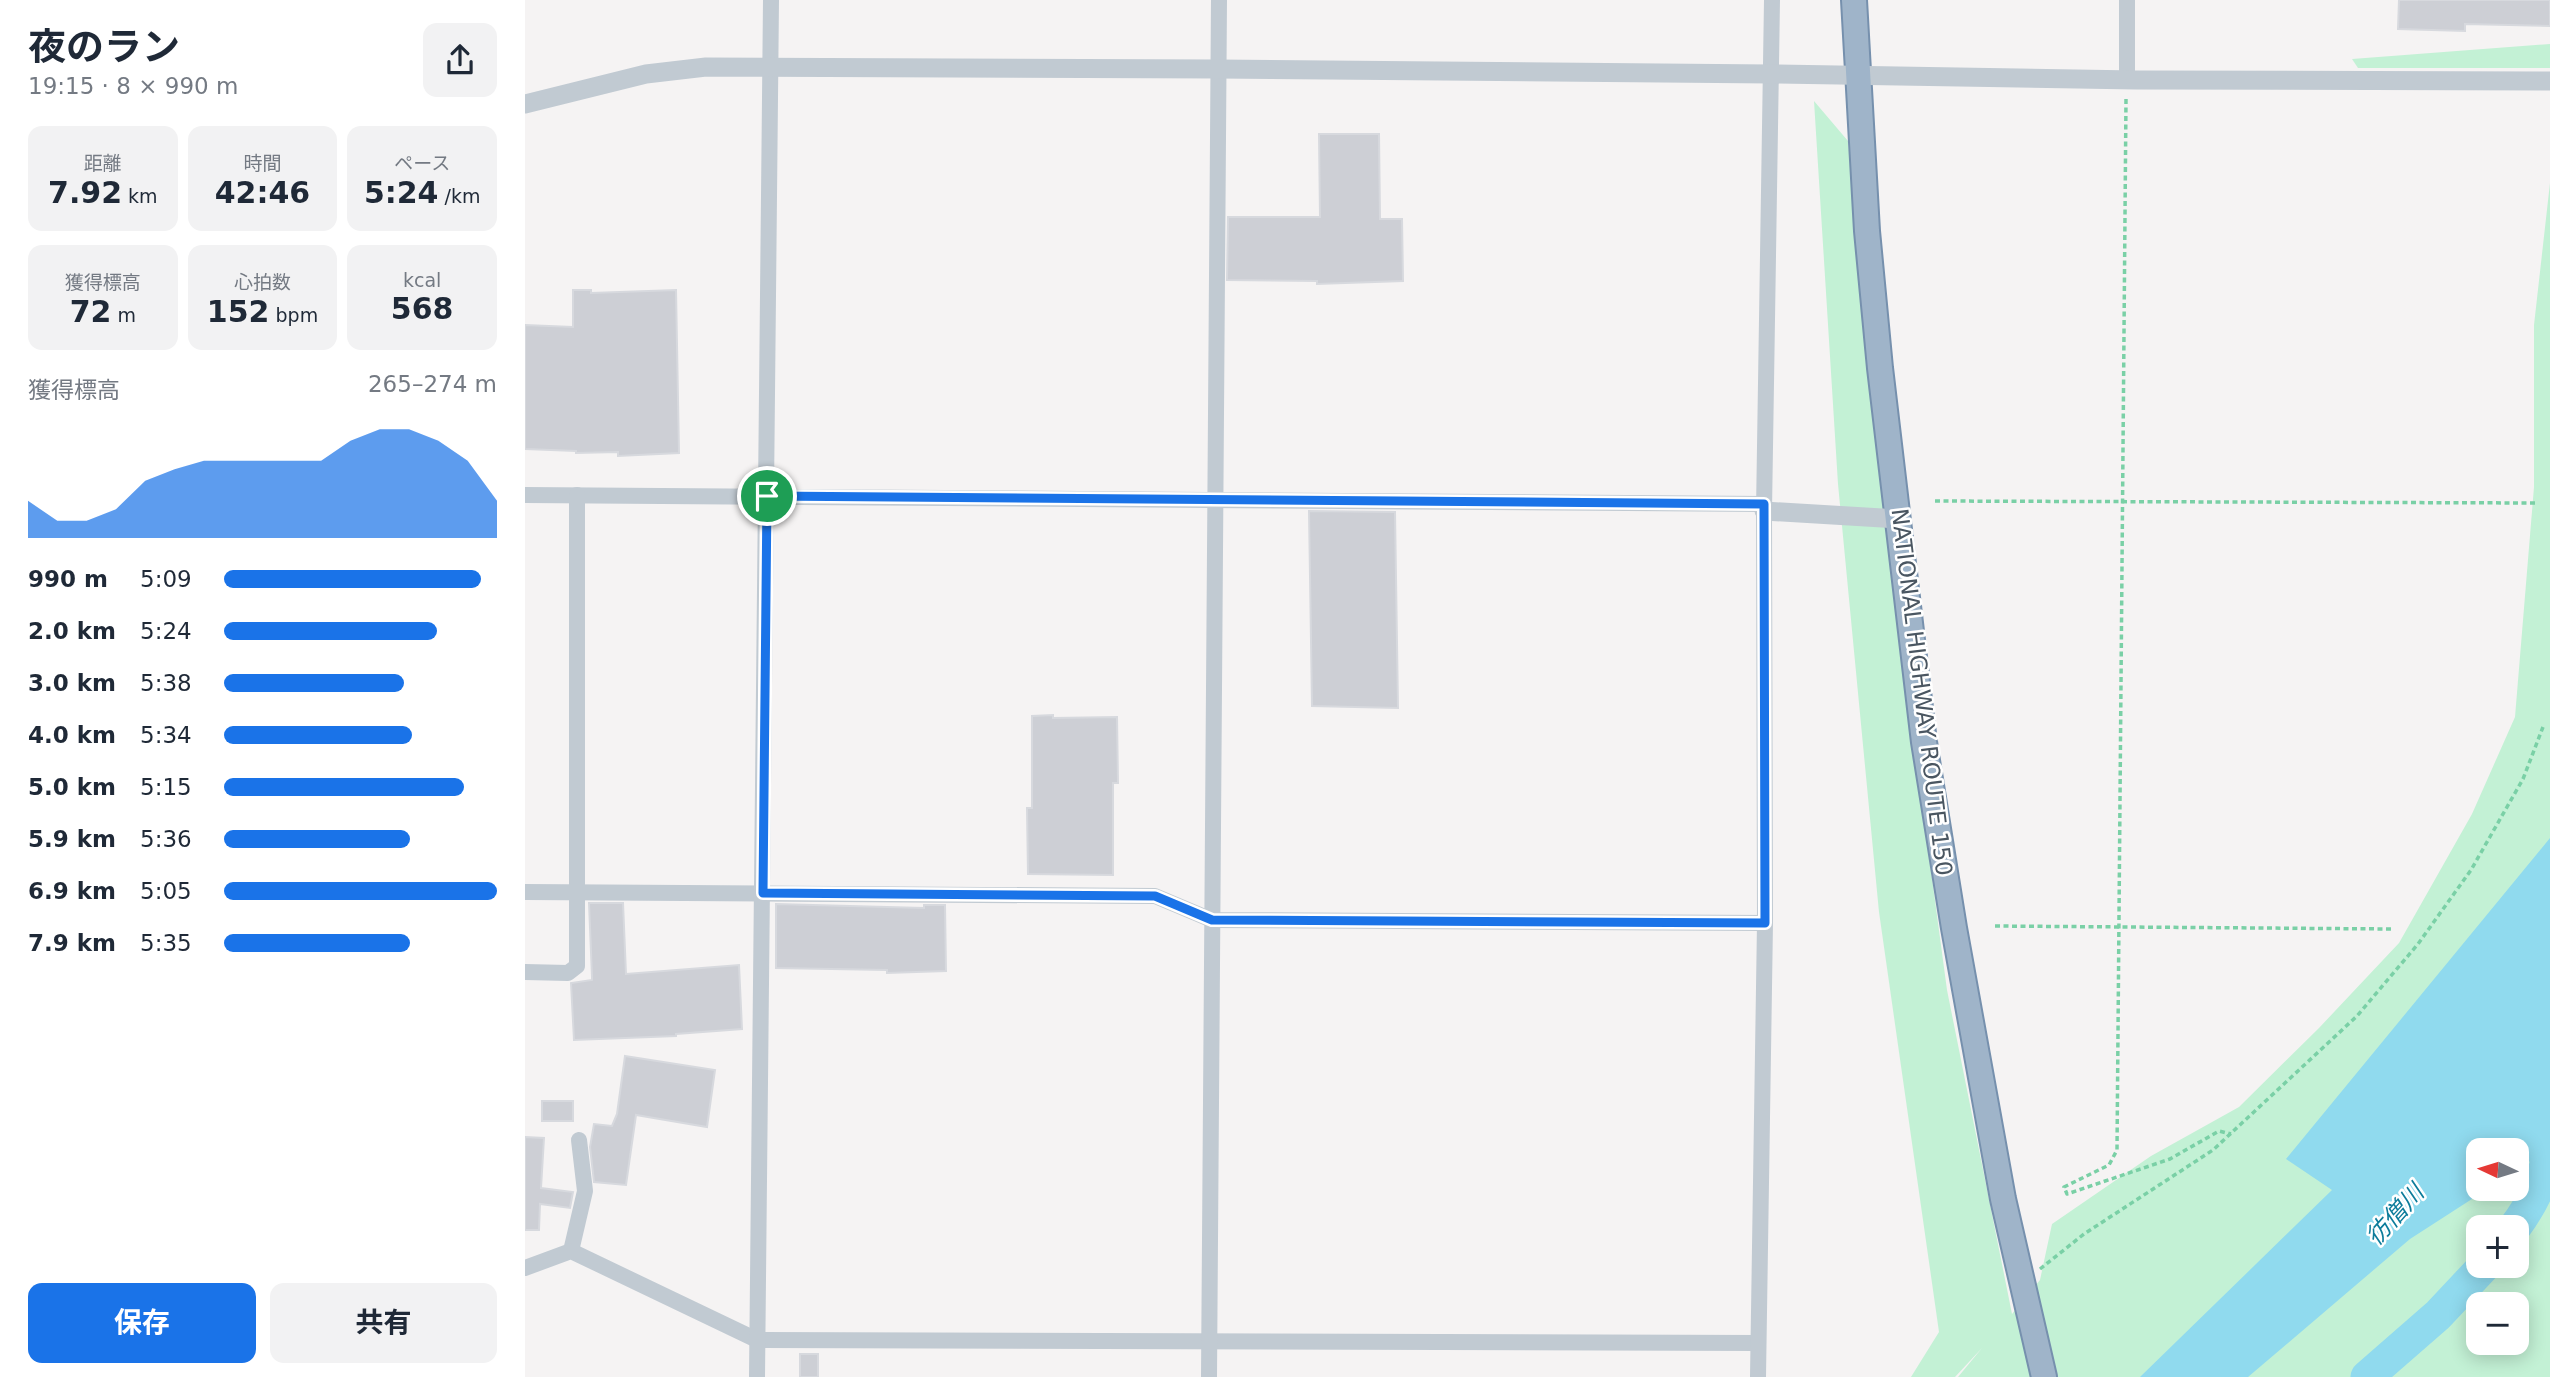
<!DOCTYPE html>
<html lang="ja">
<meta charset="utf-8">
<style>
:root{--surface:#fff;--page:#f2f2f3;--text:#1f2937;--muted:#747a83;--accent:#1a73e8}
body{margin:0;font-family:"DejaVu Sans","Noto Sans JP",sans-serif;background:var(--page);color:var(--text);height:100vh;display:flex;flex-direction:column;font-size:26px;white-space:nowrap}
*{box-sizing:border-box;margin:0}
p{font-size:23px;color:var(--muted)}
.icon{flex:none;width:38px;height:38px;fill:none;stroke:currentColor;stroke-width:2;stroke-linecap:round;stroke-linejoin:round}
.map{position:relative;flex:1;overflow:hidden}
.panel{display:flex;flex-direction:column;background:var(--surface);width:525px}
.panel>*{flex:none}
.needle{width:46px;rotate:274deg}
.buttons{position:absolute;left:1941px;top:1138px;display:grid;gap:14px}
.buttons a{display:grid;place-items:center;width:63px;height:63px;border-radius:14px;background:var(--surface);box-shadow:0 4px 18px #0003;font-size:35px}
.pin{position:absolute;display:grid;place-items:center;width:60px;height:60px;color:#fff;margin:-30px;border:4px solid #fff;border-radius:50%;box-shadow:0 2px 7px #0007}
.round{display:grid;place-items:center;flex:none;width:74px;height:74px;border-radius:14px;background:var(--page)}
.summary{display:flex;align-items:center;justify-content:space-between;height:119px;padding:0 28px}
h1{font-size:38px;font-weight:700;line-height:52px}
.metrics{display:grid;grid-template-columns:repeat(3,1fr);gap:10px;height:119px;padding:7px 28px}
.metrics div{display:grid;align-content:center;border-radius:14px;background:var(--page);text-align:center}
.metrics b{font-size:30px;font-weight:700}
.metrics small{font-size:19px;font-weight:400}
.metrics p{font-size:19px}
.chart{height:196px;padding:14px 28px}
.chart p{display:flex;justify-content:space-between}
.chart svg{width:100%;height:126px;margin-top:7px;fill:var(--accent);opacity:.7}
.cta{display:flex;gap:14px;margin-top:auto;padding:14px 28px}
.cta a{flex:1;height:80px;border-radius:14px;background:var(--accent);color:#fff;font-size:28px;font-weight:700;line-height:80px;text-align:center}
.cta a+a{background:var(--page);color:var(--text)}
ul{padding:0 28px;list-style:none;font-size:23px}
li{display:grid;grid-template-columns:112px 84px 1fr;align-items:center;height:52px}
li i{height:18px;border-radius:9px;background:var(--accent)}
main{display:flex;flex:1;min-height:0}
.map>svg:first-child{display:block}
.green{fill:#c3f1d5;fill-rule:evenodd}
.water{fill:#90daee}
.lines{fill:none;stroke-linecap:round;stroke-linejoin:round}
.river{stroke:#90daee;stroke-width:33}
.building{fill:#cdcfd5;stroke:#d7d9de;stroke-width:2}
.trunk-casing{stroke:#7690ad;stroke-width:28}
.path{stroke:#7ad0a6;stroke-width:3.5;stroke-dasharray:5 3.5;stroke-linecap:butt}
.minor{stroke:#c1cad2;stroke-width:16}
.tertiary{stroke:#c1cad2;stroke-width:19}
.trunk{stroke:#9fb4c9;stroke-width:24}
.route-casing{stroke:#fff;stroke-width:14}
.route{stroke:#1a73e8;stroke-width:9}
.labels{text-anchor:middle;stroke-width:5;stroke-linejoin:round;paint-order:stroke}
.street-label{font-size:23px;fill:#4a5661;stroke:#fff}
.water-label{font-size:24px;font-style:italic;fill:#0c7c9b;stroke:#fff}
</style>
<main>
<section class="panel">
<div class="summary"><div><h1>夜のラン</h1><p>19:15 · 8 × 990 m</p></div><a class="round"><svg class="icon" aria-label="share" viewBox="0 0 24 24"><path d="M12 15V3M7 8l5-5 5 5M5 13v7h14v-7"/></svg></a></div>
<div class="metrics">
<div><p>距離</p><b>7.92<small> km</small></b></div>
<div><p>時間</p><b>42:46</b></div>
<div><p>ペース</p><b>5:24<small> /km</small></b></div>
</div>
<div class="metrics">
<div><p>獲得標高</p><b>72<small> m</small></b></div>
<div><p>心拍数</p><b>152<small> bpm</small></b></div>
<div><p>kcal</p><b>568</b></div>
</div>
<div class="chart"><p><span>獲得標高</span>265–274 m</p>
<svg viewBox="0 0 160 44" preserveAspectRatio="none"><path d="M0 44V31L10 38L20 38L30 34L40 24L50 20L60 17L70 17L80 17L90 17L100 17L110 10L120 6L130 6L140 10L150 17L160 31V44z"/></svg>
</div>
<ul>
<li><b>990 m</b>5:09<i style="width:94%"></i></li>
<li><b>2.0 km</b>5:24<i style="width:78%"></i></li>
<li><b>3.0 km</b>5:38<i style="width:66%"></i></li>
<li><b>4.0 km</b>5:34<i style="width:69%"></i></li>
<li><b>5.0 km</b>5:15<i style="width:88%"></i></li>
<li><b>5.9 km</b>5:36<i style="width:68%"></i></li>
<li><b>6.9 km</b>5:05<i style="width:100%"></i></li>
<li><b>7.9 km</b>5:35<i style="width:68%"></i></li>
</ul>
<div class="cta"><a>保存</a><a>共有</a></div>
</section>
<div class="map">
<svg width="2025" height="1377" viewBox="0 0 2025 1377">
<rect width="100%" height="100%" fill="#f5f3f3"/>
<!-- green -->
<g class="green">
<polygon points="2025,44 2025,68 1833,68 1827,59"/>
<path d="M1289,101L1323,141L1373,625L1422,990L1487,1314L1515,1280L1527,1224L1626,1156L1714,1107L1794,1028L1874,943L1947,814L1990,717L2009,487V325L2025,183V1377H1433L1457,1348L1430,1377H1386L1414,1332L1354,912L1313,484ZM1953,1150H1992V1188H1953ZM1953,1227H1992V1265H1953ZM1953,1304H1992V1342H1953Z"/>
</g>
<!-- water -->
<polygon class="water" points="2025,838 2025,1148 1992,1170 1992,1150 1953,1150 1953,1188 1964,1188 1885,1239 1723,1377 1615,1377 1807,1190 1761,1159"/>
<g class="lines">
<!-- river -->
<g class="river">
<path d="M1990,1227C2008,1203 2018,1180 2025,1150"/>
<polyline points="1842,1377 1913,1315 1960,1265"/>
</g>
</g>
<!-- building -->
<g class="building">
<polygon points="1874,0 2025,0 2025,26 1940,24 1940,31 1873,29"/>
<polygon points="794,134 854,134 855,219 877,219 878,281 792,284 792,281 702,280 703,217 795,217"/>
<polygon points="48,290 66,290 66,293 151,290 154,453 93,456 93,452 51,453 51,451 0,449 0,325 48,327"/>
<polygon points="784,511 870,512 873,708 787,706"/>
<polygon points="528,715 528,718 592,717 593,783 588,783 588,875 503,874 502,808 507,808 507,716"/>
<polygon points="64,903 98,903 101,974 214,965 217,1029 151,1034 151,1036 49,1040 46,983 67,980 67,977"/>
<polygon points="251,904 399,908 399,905 420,905 421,971 362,973 362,970 251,968"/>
<polygon points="100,1056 190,1070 182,1127 111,1115 101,1185 69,1182 65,1147 69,1124 87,1126 92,1114"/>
<rect x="17" y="1101" width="31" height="20"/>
<polygon points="0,1137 19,1138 16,1188 48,1192 45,1208 15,1204 14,1230 0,1230"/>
<rect x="275" y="1354" width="18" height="23"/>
</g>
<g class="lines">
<!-- trunk casing -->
<g class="trunk-casing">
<polyline id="trunk" points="1329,0 1342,231 1355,368 1399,742 1429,928 1478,1199 1519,1377"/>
</g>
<!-- path -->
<g class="path">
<polyline points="1601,99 1592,1150 1584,1165 1539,1187 1542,1194 1645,1159 1694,1131 1706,1134"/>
<polyline points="1410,501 2010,503"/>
<polyline points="1470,926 1867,929"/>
<polyline points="1515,1269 1559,1234 1688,1150 1832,1016 1893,944 1946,870 1998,779 2018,727"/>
</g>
<!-- minor -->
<g class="minor">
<polyline points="1602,80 1602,0"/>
<polyline points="0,495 1239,504"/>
<polyline points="0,892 630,896 687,920 1240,923"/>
<polyline points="0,972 43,973 52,966 52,495"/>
<polyline points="46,1251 60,1191 54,1140"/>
<polyline points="0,1268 46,1251 232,1340 1233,1343"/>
<polyline points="232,1377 246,0"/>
<polyline points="684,1377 694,0"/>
<polyline points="1233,1377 1240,923 1239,511 1247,0"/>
</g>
<!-- tertiary -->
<g class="tertiary">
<polyline points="0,104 121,74 181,67 693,69 1246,74 1611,80 2025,81"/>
<polyline points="1239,511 1374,519"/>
</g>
<!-- trunk -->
<use href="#trunk" class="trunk"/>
</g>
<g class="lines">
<!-- route casing -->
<g class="route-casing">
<polygon id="route" points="242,496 1239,504 1240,923 687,920 630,896 238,893"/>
</g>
<!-- route -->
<use href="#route" class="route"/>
</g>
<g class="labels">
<!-- street labels -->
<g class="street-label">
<text transform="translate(1397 692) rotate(83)" y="8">NATIONAL HIGHWAY ROUTE 150</text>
</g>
<!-- water labels -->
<g class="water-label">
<text transform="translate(1870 1215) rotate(-48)" y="8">彷僧川</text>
</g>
</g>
</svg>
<div class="buttons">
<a><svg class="needle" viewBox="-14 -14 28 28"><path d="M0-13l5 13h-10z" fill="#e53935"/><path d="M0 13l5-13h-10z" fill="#747a83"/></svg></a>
<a>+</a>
<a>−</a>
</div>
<div class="pin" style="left:242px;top:496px;background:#1e9e55"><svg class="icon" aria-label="arrive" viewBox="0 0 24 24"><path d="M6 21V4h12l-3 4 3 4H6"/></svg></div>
</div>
</main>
